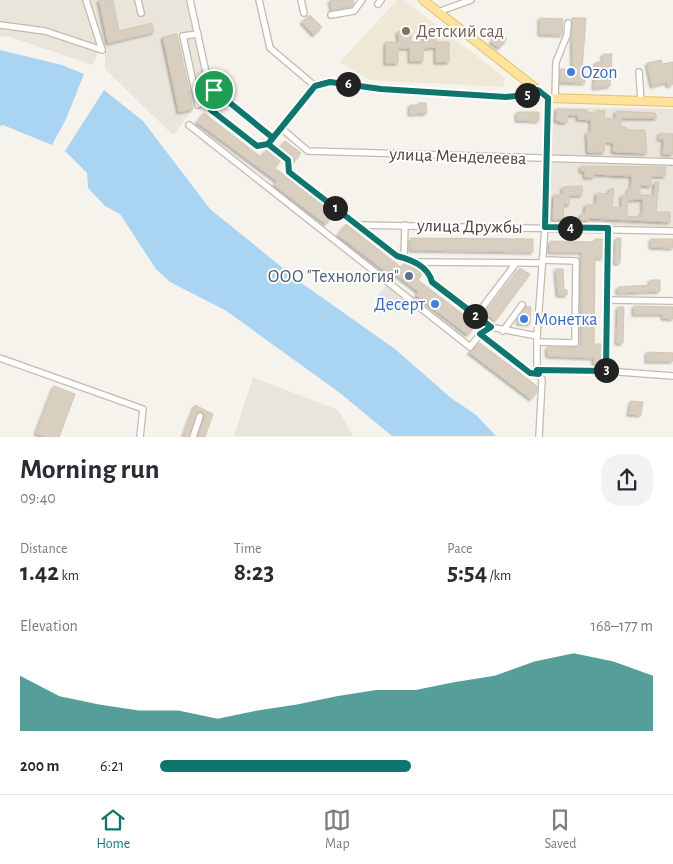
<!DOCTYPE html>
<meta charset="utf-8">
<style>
:root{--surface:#fff;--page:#f2f2f3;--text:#2b2b33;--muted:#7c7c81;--line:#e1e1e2;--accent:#0f766e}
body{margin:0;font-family:"Alegreya Sans",sans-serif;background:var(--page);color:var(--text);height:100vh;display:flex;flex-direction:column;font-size:19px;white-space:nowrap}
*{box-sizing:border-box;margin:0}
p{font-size:16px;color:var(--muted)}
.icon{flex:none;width:28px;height:28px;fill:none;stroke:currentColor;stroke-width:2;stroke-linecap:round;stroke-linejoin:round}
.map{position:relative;height:437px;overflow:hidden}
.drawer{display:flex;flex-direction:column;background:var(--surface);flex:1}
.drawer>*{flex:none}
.pin{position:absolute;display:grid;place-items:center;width:42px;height:42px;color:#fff;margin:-21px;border:2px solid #fff;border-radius:50%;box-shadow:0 1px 5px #0007}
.km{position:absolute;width:25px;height:25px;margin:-12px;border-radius:50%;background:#222;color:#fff;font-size:14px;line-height:25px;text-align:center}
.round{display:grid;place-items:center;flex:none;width:52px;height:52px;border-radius:20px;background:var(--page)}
.summary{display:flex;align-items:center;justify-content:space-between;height:85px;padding:0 20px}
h1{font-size:28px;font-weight:700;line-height:38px}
.metrics{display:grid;grid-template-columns:repeat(3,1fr);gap:8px;height:85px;padding:5px 20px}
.metrics div{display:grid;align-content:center}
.metrics b{font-size:25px;font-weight:700}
.metrics small{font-size:14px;font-weight:400}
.metrics p{font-size:14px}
.chart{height:140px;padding:10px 20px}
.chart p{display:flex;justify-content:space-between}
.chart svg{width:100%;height:90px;margin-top:5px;fill:var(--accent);opacity:.7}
ul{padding:0 20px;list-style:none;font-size:16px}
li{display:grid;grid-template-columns:80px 60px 1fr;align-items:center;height:38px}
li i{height:12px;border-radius:6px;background:var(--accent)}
.tab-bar{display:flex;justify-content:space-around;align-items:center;height:70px;border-top:1px solid var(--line);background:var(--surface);font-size:14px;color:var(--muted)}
.tab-bar a{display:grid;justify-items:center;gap:2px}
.tab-bar .active{color:var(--accent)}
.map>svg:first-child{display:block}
.residential{fill:#eae5da}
.education{fill:#efe8d6}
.parking{fill:#e5e3e0}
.water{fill:#a9d4f2}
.building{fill:#d8cfc1;stroke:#d3c7b4;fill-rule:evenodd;filter:url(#shadow)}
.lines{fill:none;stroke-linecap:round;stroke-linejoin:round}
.minor-casing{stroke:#c2bbae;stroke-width:8}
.major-casing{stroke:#e6c16a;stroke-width:10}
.minor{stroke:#fff;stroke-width:5.5}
.major{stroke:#ffe39c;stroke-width:8}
.route-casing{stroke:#fff;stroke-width:10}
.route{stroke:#0f766e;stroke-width:6}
.education-dot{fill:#8d6e63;stroke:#fff;stroke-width:2}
.shop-dot{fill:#3f7fe0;stroke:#fff;stroke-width:2}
.service-dot{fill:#5c6f8a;stroke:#fff;stroke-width:2}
.labels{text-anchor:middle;stroke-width:4;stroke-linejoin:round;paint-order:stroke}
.education-label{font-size:18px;fill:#785e54;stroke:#fff;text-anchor:start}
.shop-label{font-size:18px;fill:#366cbe;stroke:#fff;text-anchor:start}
.street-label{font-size:18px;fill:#4b4439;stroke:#fff}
.service-label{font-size:18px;fill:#4e5e75;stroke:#fff;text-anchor:end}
</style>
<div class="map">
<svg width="673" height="437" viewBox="0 0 673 437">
<defs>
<filter id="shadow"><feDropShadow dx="-2" dy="2" stdDeviation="1" flood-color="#0004"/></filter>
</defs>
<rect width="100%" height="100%" fill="#f6f3ec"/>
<!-- residential -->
<g class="residential">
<polygon points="0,0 83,0 98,52 93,65 7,36 0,37"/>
<polygon points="89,0 186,0 207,91 173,135 105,69 105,49"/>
<polygon points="556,107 673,109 673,159 555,155 552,153 553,109"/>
<polygon points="554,162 673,164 673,227 553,224 549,222 550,166"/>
<polygon points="253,377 338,410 353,436 234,436"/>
</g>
<!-- education -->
<polygon class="education" points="397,0 404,0 505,78 503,87 369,80 340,62"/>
<!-- parking -->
<polygon class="parking" points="387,284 406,299 396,313 376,298"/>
<!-- water -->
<g class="water">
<polygon points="0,50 62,65 84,74 66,119 52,145 3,125 0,126"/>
<polygon points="104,90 143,121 210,209 300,282 395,349 451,398 476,415 496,436 392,436 340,393 225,310 170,282 156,269 120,214 105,206 88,188 87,173 65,151"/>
</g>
<!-- building -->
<g class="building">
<polygon points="99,0 113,0 119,31 152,23 154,32 108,43"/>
<polygon points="330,0 353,0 354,4 332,10"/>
<polygon points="310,15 322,27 314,35 302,22"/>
<polygon points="540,18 563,19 562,35 540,34"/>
<polygon points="572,18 586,18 582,70 585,70 585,83 560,82 560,69 573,70"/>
<polygon points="398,31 411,31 411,42 424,42 424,31 436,31 436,42 449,42 449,62 436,62 436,47 423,48 423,61 410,61 410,48 398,48 398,63 386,63 386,42 399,42"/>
<polygon points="498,32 507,39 499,48 491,42"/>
<polygon points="177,34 193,109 179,112 163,37"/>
<polygon points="603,54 612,54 610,86 594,88 596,62 603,62"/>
<polygon points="661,60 662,64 673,62 673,84 668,86 667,82 652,86 647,63"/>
<polygon points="419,103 426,103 427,113 410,114 410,105 419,105"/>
<polygon points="557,109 587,110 587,112 597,113 597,110 605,111 604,118 616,119 616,111 655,113 657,118 621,118 621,127 626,127 626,130 645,130 647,153 617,152 613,151 614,143 605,142 604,152 588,152 587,132 591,132 591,120 578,119 578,115 567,115 567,122 561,122 556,120"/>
<polygon points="517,112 539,112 539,121 517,120"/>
<polygon points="204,113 261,157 266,150 281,160 275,168 334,214 326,224 274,185 277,181 197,122"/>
<polygon points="660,133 673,134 673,154 663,154 664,139 659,139"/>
<polygon points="285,141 301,153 294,162 280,148"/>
<path d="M581,166L666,167L665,176H651V186L640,185V195H654L655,182H659L656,212H670V222L589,218V220H581V214H585L586,205H596L597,193L609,194L610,189H614L612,207H622V195H627L629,188H631L632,176L594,174V177H585V171H581ZM627,196V200L643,199V213H641V217L627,216Z"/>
<polygon points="582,186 582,195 569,195 569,205 564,204 563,219 553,220 554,195 563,195 563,187"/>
<polygon points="346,224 402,268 405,263 420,271 422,274 418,280 476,324 468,335 416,295 419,292 390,270 388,273 338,235"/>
<polygon points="411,238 533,239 533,252 411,250"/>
<polygon points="616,238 621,238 620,263 615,263"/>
<polygon points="595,239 603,239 603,258 595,258 594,344 602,344 601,364 594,364 594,358 548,356 547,347 582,347 582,252 550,252 550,241 595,242"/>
<polygon points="651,239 673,239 673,248 651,247"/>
<polygon points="520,268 530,274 495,321 485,313"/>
<polygon points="556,269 563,269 564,290 567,290 567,295 558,295"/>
<polygon points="650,280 660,280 660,291 618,293 618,287 650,285"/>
<polygon points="526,306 531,307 530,324 518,323 519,317"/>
<polygon points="634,306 673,307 673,319 663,318 663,314 634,314"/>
<polygon points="618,307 624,307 623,343 617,343"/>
<polygon points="480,343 537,386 537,392 531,399 469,352 473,350"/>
<polygon points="647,352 673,353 673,361 647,361"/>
<polygon points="54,386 75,394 59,437 44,437 36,433"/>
<polygon points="631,401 643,402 641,415 629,414"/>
<polygon points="195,405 213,414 205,437 198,437 205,416 200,411 196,415 188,437 183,437"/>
</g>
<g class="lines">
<!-- minor casing -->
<g class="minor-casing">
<g id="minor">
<polyline points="86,0 102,50"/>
<polyline points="138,0 141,13"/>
<polyline points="190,0 209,86 273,138"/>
<polyline points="259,0 270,48 315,86"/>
<polyline points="301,0 304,13"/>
<polyline points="378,4 381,0"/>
<polyline points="438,12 471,0"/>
<polyline points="331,15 354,11 362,0"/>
<polyline points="0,25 45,31 102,50"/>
<polyline points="198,34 183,36 198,105"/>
<polyline points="639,72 641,101"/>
<polyline points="315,86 330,82 381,89 506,97 526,95 538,90"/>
<polyline points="214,90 211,110 257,146 268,144 315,86"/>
<polyline points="555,98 556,62 567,35 568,23"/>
<polyline points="189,125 470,347 482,332 491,327"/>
<polyline points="281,128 308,151 673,162"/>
<path d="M268,144L288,160L289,172L397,256C412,260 428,266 432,282L491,327L537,336"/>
<polyline points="357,225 673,231"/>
<polyline points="404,258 405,225"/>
<polyline points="416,262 542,263"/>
<polyline points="606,300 673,301"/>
<polyline points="476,316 516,263"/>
<polyline points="503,331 522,305"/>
<polyline points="480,334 530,373 539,374"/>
<polyline points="537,342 575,343 576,261 542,260"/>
<polyline points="0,358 143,409 140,437"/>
<polyline points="537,370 606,371 673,376"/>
<polyline points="606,371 608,228"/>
<polyline points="193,437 200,416"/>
<polyline points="539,437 542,380 537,370 537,336 545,227 548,98"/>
</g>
</g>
<!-- major casing -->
<g class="major-casing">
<polyline id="major" points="423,0 548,98 673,102"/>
</g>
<!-- minor -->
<use href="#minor" class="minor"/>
<!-- major -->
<use href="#major" class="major"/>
</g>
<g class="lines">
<!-- route casing -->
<g class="route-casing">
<path id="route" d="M214,90L273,138L268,144L288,160L289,172L397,256C412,260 428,266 432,282L491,327L480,334L530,373L539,374L537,370L606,371L608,228L545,227L548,98L538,90L526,95L506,97L381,89L330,82L315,86L268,144L257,146L211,110L214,90"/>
</g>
<!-- route -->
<use href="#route" class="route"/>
</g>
<!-- markers -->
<circle class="education-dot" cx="406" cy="31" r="5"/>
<g class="shop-dot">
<circle cx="571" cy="72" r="5"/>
<circle cx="435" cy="304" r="5"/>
<circle cx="524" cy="319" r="5"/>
</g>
<circle class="service-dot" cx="409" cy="276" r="5"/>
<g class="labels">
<!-- education labels -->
<g class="education-label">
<text x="416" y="37">Детский сад</text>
</g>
<!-- shop labels -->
<g class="shop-label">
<text x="581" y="78">Ozon</text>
<text x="425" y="310" text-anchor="end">Десерт</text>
<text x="534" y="325">Монетка</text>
</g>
<!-- street labels -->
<g class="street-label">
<text transform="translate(458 156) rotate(2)" y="6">улица Менделеева</text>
<text transform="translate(470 226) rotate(1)" y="6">улица Дружбы</text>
</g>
<!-- service labels -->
<g class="service-label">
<text x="399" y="282">ООО "Технология"</text>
</g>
</g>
</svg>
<div class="pin" style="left:214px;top:90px;background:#1e9e55"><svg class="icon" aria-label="arrive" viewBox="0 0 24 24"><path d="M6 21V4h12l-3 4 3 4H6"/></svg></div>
<b class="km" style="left:335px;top:208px">1</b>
<b class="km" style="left:475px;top:316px">2</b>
<b class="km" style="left:606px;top:370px">3</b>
<b class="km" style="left:570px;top:228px">4</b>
<b class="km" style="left:527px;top:95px">5</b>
<b class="km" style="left:348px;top:84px">6</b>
</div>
<section class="drawer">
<div class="summary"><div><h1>Morning run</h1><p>09:40</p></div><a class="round"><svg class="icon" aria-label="share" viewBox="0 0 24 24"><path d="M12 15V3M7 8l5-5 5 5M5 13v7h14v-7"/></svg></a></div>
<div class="metrics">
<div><p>Distance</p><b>1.42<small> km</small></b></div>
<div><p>Time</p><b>8:23</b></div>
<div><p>Pace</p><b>5:54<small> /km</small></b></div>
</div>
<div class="chart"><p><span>Elevation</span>168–177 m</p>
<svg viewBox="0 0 160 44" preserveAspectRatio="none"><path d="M0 44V17L10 27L20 31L30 34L40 34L50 38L60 34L70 31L80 27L90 24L100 24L110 20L120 17L130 10L140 6L150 10L160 17V44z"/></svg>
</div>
<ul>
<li><b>200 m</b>6:21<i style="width:51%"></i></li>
</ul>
</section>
<nav class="tab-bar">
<a class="active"><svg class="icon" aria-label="home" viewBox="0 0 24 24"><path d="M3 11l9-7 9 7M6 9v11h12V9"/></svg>Home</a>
<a><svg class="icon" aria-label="map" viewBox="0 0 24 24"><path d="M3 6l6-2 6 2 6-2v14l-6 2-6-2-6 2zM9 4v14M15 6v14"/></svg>Map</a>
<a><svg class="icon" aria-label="saved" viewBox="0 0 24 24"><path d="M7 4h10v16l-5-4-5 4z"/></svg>Saved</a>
</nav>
